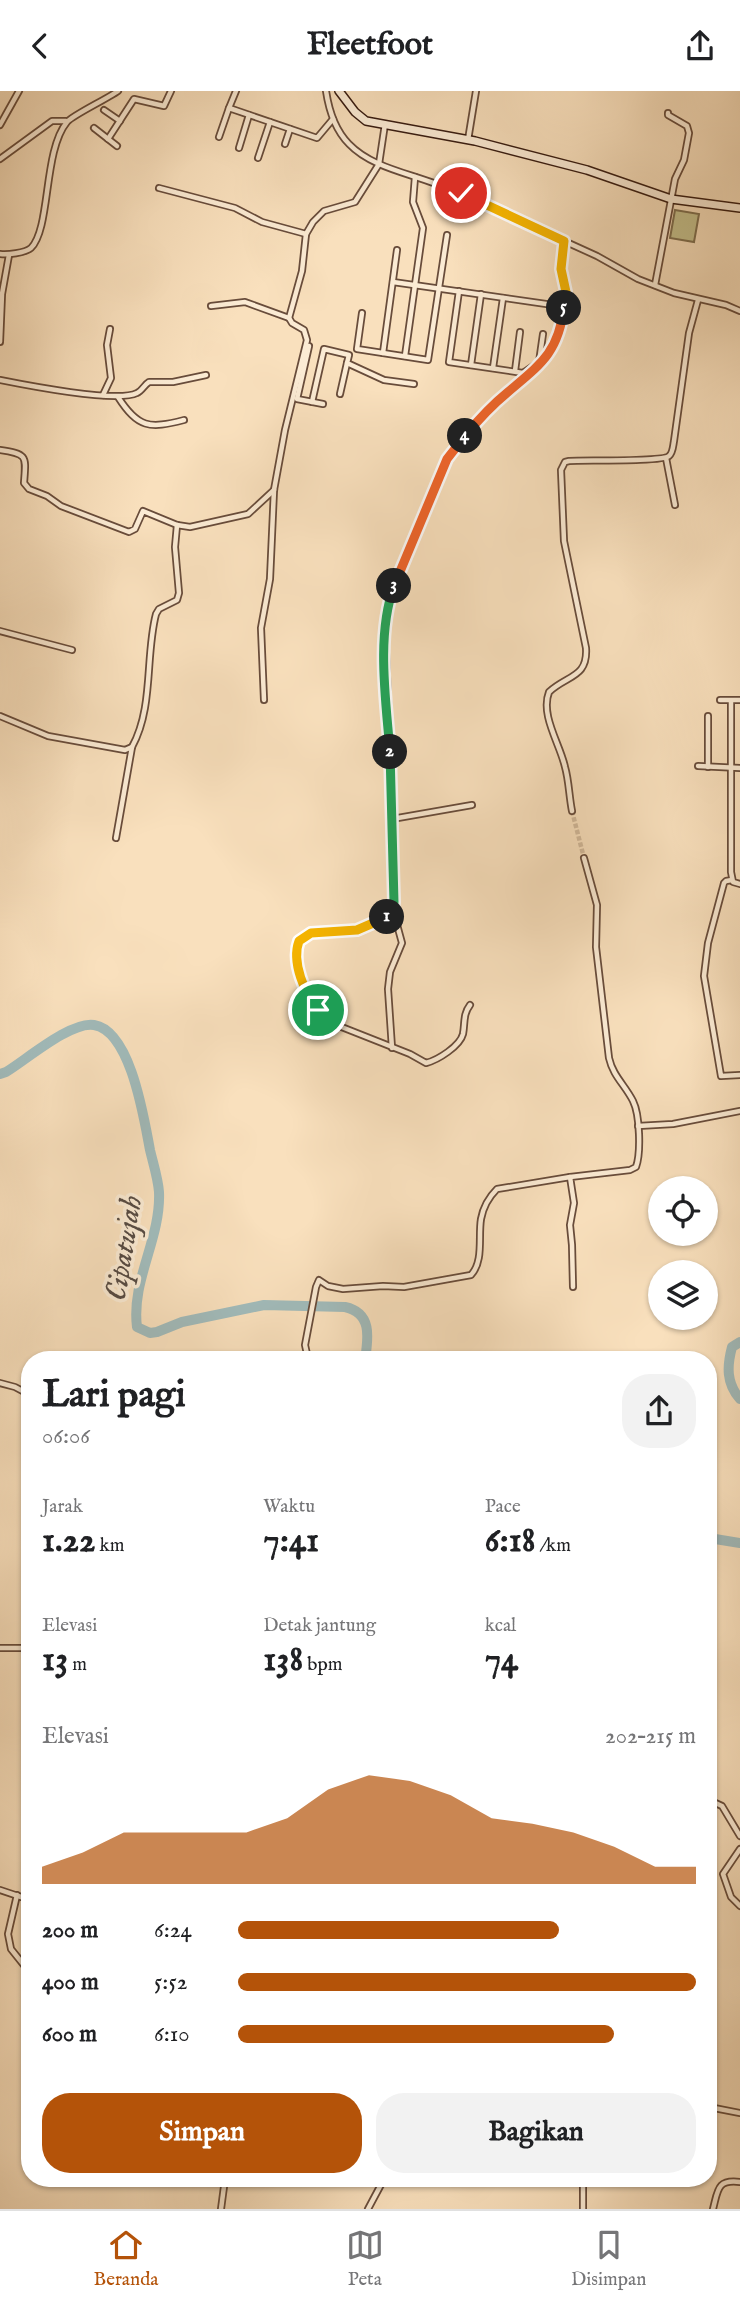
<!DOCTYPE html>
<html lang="id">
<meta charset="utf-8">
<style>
:root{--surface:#fff;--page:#f2f2f2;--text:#202124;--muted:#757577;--line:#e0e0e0;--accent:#b45309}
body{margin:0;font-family:"IM FELL English",serif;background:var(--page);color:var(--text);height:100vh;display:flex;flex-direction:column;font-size:26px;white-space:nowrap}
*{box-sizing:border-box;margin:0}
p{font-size:23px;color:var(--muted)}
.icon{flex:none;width:38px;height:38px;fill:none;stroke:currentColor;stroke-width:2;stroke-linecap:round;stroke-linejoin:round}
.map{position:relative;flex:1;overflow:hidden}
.panel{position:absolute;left:21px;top:1260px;width:696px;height:836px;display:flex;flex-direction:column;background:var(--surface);border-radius:28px;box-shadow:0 2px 5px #0004}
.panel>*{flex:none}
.buttons{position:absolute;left:648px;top:1085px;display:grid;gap:14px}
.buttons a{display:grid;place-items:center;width:70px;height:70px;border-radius:50%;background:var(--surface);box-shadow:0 2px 5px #0004;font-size:35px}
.pin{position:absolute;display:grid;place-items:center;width:60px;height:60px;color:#fff;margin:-30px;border:4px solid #fff;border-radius:50%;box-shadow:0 2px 7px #0007}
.km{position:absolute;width:35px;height:35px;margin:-18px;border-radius:50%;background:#222;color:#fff;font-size:19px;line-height:35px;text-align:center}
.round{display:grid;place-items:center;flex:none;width:74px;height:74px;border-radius:28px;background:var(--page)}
.head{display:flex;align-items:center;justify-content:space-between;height:119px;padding:0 21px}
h1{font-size:38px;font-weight:700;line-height:52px}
.figures{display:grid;grid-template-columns:repeat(3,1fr);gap:10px;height:119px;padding:7px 21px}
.figures div{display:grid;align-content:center}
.figures b{font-size:35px;font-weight:700}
.figures small{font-size:19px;font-weight:400}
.figures p{font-size:19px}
.chart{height:196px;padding:14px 21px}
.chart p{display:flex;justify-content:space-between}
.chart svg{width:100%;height:126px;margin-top:7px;fill:var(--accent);opacity:.7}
.button{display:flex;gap:14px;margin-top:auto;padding:14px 21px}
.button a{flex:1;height:80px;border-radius:28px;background:var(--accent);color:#fff;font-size:28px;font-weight:700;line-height:80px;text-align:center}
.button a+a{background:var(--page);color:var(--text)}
ul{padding:0 21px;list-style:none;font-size:23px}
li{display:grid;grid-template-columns:112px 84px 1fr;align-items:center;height:52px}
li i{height:18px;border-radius:9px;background:var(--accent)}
header{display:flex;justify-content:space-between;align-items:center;height:91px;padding:0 21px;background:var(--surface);font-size:32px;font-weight:700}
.tabs{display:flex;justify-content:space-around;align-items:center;height:98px;border-top:2px solid var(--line);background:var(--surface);font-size:19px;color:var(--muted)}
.tabs a{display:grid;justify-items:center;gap:4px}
.tabs .on{color:var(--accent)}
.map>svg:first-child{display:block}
.green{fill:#c4c08d;stroke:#7e6e4e;stroke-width:2}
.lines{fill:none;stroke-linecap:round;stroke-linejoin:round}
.river{stroke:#a1bbbb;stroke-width:10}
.street-tunnel{stroke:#d2b99a;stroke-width:4.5;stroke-dasharray:4.5 2;stroke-linecap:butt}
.street-casing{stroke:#684c3b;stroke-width:8}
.secondary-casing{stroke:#371b10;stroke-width:10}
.street{stroke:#fbebd4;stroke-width:4.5}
.secondary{stroke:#fbebd4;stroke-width:7}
.split-1-casing{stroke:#fff;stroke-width:14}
.split-2-casing{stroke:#fff;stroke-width:14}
.split-3-casing{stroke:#fff;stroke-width:14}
.split-4-casing{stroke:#fff;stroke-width:14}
.split-5-casing{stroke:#fff;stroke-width:14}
.split-6-casing{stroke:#fff;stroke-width:14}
.split-1{stroke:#f5b400;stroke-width:9}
.split-2{stroke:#22a559;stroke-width:9}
.split-3{stroke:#22a559;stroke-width:9}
.split-4{stroke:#f0652b;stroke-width:9}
.split-5{stroke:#f0652b;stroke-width:9}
.split-6{stroke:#f5b400;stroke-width:9}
.labels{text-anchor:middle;stroke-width:7;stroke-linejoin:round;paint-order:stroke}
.water-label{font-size:30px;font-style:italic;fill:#574b43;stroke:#fbebd4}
</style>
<header><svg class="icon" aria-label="back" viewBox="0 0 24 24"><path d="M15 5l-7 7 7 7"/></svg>Fleetfoot<svg class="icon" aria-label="share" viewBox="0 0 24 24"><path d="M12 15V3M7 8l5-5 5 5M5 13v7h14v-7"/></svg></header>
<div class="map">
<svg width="740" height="2118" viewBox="0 0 740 2118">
<rect width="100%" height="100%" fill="#f9e0bd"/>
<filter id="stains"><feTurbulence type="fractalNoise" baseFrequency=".00286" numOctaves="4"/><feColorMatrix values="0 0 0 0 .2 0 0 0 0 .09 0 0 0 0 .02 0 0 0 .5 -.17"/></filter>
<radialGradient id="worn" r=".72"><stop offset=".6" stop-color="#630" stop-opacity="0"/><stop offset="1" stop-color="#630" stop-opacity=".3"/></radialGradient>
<!-- green -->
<polygon class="green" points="675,119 699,123 694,151 670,147"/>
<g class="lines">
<!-- river -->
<g class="river">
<path d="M0,983L6,981C26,969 71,930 94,934C131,940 144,1028 150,1059C153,1072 158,1087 159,1101C161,1148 131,1189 137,1236L150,1242L157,1241L182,1231L264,1214L345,1216C373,1222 368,1248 365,1269"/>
<path d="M740,1251L732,1256C727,1275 726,1292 740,1308"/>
<polyline points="709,1447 740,1452"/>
</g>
<!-- street-tunnel -->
<polyline class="street-tunnel" points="572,720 584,767"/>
<!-- street casing -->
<g class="street-casing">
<g id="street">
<path d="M326,0C329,20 335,39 349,53C371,76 408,82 436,93C479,109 524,127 564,150L561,178L566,201L562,235L554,256L541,274L481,325L447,367L388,513L385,539L391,677L393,819C372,849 309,831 298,852C293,861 299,874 301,884C307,905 315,920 334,933L410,963L426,972C438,969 460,955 463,943C465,932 463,923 470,914"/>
<polyline points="229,17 236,0"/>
<polyline points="104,19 120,30"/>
<polyline points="0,34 19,0"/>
<polyline points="94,37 117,55"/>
<polyline points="219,46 229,17 317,47 333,28"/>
<polyline points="108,48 134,8 164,15 171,0"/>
<polyline points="468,49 476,0"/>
<polyline points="285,53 290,38"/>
<polyline points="239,57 249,24"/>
<polyline points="258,67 270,31"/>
<polyline points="0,68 52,30 66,30"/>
<polyline points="159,97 235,117 262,131 306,143"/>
<polyline points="564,150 597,165 638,188 674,202 726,214 740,220"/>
<path d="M0,163C7,164 25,162 31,157C51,137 43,60 67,31C73,24 107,8 118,0"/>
<polyline points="393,191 560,215"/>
<polyline points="655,194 675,88 684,69 689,42 687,35 668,24 668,22"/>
<polyline points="459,200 449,271 523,282 539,271 543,243"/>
<polyline points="211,215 245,211 289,227"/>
<polyline points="362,222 357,258 428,269 447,144"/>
<polyline points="0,251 2,203 9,164"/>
<polyline points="309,255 297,308 323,313"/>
<polyline points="383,262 397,159"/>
<polyline points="405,265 423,137 413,111 415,86"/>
<polyline points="471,274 481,203"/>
<polyline points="493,277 503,207"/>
<polyline points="515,280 520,241"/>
<path d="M0,289C25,294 117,312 137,302C142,300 144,294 149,291H173L206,284"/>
<polyline points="340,303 347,272"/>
<polyline points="103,304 111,287 107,254 110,238"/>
<path d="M118,306C138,337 149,338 184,329"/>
<polyline points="312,311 324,258 349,264 347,272 384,289 414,293"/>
<path d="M0,359C28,363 26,365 24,392L29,398L47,405L61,415L129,441L135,438L143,420L177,434L190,436L248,423L274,399"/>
<polyline points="666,367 675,414"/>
<polyline points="0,540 72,559"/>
<polyline points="264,609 261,537 270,488 274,399 285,339 307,249 304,239 292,232 289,227 302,180 306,143 313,131 324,120 355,111 379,73 385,33"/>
<polyline points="720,609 740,609"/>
<polyline points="731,610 731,781 733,791 740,793"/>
<path d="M0,625L48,645L125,659L132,656C154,616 145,565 156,523L159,518L177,509L179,502L175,456L177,434"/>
<polyline points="698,675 740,677"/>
<polyline points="708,676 708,625"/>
<path d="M572,720C569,705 569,690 565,676C560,653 540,624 549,601C567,584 588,587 586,557L564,450L561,379L565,371L569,370C583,369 662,371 669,365C673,362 673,355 674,350L689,242L698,209"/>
<polyline points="392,728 472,714"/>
<polyline points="116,747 132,656"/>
<polyline points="732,789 726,790 724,792 708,852 704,885 721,985 740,984"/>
<polyline points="392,957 388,898 390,881 402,852 393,819"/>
<polyline points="638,1035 673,1033 740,1020"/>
<path d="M573,1196L572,1154L570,1134L574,1112L570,1086L630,1079L636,1076C641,1062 640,1024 633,1010C625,994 613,985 609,967L596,856L597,814L584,767"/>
<path d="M315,1269L307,1263L305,1254L316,1196L319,1189L328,1195L343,1198L383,1195L404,1196L471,1184C484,1170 478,1146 481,1128C483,1117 489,1106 497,1098L570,1086"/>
<polyline points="0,1292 15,1296 30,1304"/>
<polyline points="0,1557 30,1557"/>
<polyline points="709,1709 722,1715 740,1745"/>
<polyline points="740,1758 723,1783 731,1806 740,1815"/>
<polyline points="0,1799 30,1809"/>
<polyline points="17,1804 8,1843 11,1858 27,1878 30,1898"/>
<polyline points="709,2016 740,2022"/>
<polyline points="221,2118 225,2088"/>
<polyline points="368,2118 384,2088"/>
<polyline points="583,2118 583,2088"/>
<path d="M713,2118C718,2099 717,2088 740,2091"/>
</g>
</g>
<!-- secondary casing -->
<g class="secondary-casing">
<polyline id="secondary" points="339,0 355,21 366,30 475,50 587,79 671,108 740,117"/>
</g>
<!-- street -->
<use href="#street" class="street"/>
<!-- secondary -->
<use href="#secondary" class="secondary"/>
</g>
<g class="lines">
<!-- split-1 casing -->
<g class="split-1-casing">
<path id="split-1" d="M318,919C305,903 291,871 299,850L311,842L357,839L387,826"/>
</g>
<!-- split-2 casing -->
<g class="split-2-casing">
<polyline id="split-2" points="387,826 393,819 394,811 390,661"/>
</g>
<!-- split-3 casing -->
<g class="split-3-casing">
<path id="split-3" d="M390,661C386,609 376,545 394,495"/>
</g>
<!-- split-4 casing -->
<g class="split-4-casing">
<polyline id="split-4" points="394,495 447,368 465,345"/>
</g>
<!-- split-5 casing -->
<g class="split-5-casing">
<path id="split-5" d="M465,345C478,329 492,314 508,301C541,273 558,262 564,217"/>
</g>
<!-- split-6 casing -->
<g class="split-6-casing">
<polyline id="split-6" points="461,102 564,150 561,178 566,201 564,217"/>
</g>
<!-- split-1 -->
<use href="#split-1" class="split-1"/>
<!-- split-2 -->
<use href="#split-2" class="split-2"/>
<!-- split-3 -->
<use href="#split-3" class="split-3"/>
<!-- split-4 -->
<use href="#split-4" class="split-4"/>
<!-- split-5 -->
<use href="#split-5" class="split-5"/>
<!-- split-6 -->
<use href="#split-6" class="split-6"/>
</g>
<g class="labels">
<!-- water labels -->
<g class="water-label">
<text transform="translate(123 1157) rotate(-81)" y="10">Cipatujah</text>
</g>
</g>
<rect width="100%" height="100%" filter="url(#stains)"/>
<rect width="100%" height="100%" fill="url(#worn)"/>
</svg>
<div class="buttons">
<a><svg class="icon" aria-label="locate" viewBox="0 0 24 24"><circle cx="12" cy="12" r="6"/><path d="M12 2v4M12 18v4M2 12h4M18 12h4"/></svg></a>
<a><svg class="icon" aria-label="layers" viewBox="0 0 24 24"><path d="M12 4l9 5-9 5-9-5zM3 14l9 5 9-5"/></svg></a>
</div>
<div class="pin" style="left:318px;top:919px;background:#1e9e55"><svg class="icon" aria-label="arrive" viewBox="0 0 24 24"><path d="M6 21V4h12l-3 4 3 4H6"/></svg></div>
<div class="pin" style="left:461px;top:102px;background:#d93025"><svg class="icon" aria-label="check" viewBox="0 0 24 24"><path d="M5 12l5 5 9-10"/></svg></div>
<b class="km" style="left:387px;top:826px">1</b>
<b class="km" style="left:390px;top:661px">2</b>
<b class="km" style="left:394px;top:495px">3</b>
<b class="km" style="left:465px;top:345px">4</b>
<b class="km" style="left:564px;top:217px">5</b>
<section class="panel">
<div class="head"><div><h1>Lari pagi</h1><p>06:06</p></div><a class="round"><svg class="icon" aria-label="share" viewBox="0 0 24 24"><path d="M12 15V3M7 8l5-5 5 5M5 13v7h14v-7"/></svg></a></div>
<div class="figures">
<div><p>Jarak</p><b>1.22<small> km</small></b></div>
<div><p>Waktu</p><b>7:41</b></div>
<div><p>Pace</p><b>6:18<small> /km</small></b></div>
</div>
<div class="figures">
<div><p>Elevasi</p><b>13<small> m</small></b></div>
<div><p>Detak jantung</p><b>138<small> bpm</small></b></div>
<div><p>kcal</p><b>74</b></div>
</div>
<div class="chart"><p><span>Elevasi</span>202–215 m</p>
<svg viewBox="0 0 160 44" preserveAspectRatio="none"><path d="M0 44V38L10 33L20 26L30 26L40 26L50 26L60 21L70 11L80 6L90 8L100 13L110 21L120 23L130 26L140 31L150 38L160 38V44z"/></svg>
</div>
<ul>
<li><b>200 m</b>6:24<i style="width:70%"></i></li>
<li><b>400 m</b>5:52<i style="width:100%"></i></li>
<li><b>600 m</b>6:10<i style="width:82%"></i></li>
</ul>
<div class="button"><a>Simpan</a><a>Bagikan</a></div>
</section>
</div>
<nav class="tabs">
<a class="on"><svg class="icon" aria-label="home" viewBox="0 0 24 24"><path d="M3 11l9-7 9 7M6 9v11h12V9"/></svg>Beranda</a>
<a><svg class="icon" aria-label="map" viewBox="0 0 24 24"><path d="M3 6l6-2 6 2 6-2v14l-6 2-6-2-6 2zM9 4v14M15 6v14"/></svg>Peta</a>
<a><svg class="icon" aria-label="saved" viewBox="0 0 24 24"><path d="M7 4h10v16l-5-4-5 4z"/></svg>Disimpan</a>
</nav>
